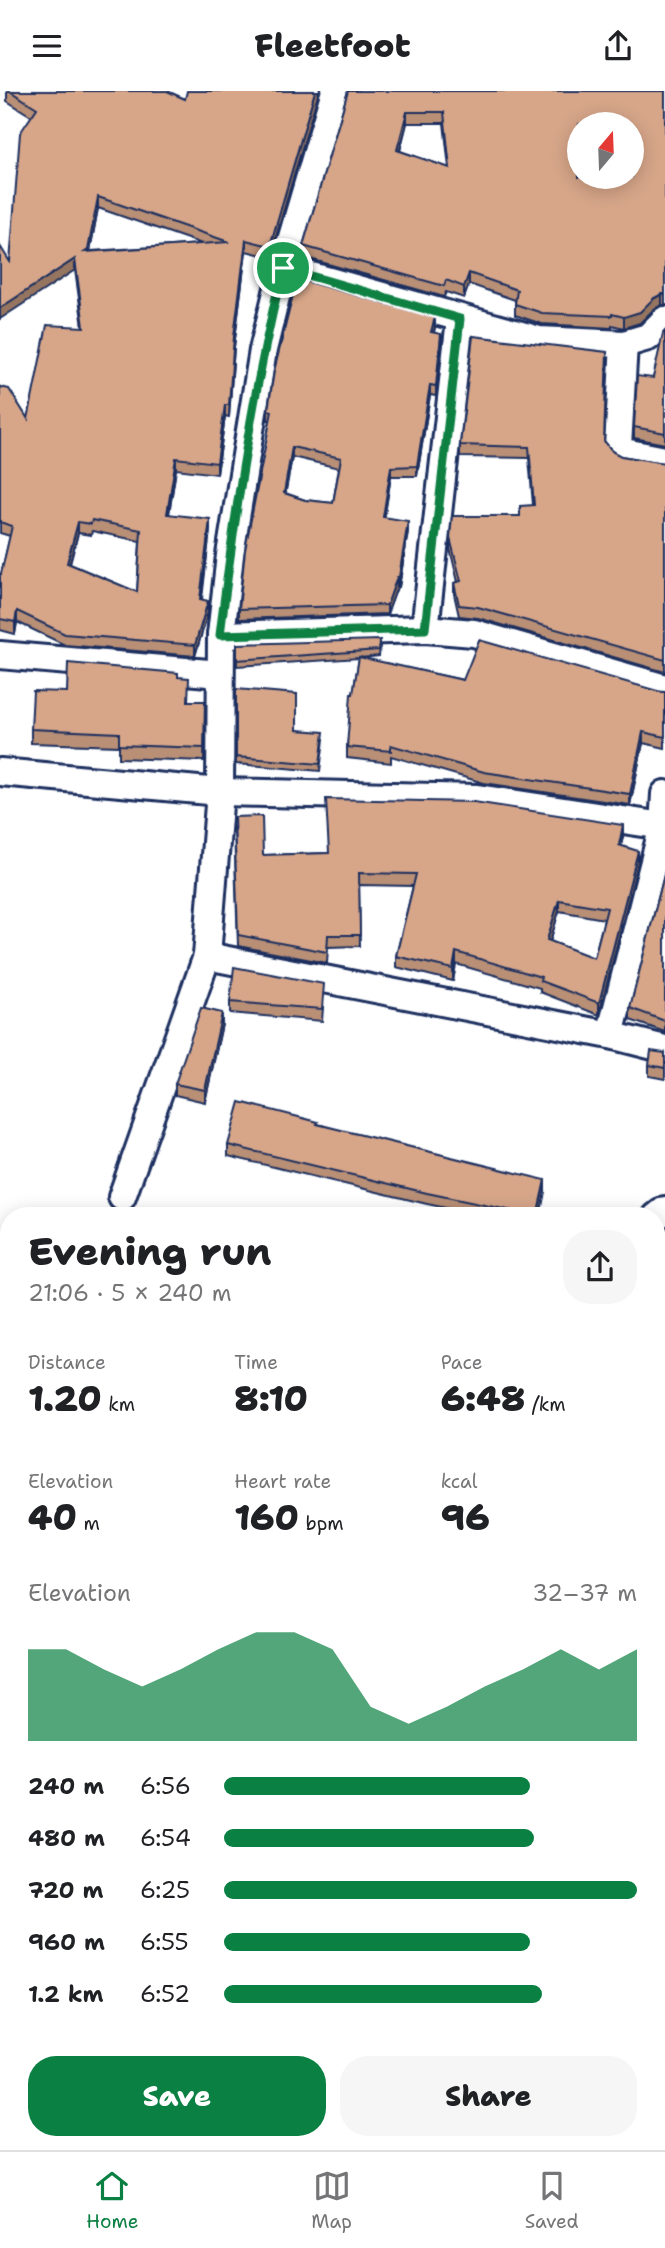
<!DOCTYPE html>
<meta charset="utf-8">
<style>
:root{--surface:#fff;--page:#f6f6f6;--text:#202124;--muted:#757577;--line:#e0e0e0;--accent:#0b8043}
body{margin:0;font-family:"Shantell Sans",sans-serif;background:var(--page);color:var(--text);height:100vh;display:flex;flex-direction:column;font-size:26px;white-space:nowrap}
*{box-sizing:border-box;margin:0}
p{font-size:23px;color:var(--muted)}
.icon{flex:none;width:38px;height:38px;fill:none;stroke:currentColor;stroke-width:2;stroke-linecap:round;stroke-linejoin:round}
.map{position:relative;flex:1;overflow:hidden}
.side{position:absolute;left:0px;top:1116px;width:665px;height:943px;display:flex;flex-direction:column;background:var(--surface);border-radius:28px 28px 0 0;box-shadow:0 4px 18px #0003}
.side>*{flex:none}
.needle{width:46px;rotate:19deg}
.tools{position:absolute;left:567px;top:21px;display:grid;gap:14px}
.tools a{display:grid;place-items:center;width:77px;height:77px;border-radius:50%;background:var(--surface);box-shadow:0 4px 18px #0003;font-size:35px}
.pin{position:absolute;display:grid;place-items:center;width:60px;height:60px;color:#fff;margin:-30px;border:4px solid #fff;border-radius:50%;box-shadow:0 2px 7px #0007}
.round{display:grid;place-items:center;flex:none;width:74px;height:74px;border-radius:28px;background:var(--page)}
.summary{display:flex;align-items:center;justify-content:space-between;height:119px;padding:0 28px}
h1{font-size:38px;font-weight:800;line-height:52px}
.stats{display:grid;grid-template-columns:repeat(3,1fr);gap:10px;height:119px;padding:7px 28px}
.stats div{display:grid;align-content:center}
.stats b{font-size:35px;font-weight:800}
.stats small{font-size:19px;font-weight:400}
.stats p{font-size:19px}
.chart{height:196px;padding:14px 28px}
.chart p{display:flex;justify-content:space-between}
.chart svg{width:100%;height:126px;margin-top:7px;fill:var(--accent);opacity:.7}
.button{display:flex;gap:14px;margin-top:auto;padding:14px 28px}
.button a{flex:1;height:80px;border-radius:28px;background:var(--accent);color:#fff;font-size:28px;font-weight:800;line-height:80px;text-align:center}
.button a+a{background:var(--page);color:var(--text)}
ul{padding:0 28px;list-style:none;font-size:23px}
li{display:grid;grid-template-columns:112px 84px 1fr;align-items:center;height:52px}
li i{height:18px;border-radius:9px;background:var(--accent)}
header{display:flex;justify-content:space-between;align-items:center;height:91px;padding:0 28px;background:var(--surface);font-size:32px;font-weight:800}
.dock{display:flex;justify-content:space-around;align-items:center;height:98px;border-top:2px solid var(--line);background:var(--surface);font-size:19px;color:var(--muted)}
.dock a{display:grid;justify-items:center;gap:4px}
.dock .current{color:var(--accent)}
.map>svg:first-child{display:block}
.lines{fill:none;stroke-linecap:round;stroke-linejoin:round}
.minor-casing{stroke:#1b2f5e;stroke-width:32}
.tertiary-casing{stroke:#1b2f5e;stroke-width:38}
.minor{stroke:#fff;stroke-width:26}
.tertiary{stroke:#fff;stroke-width:33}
.wall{fill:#b98f76;stroke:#1b2f5e;stroke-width:2;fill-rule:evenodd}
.shaded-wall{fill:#967460;stroke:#1b2f5e;stroke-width:2}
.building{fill:#d7a689;stroke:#1b2f5e;stroke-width:2;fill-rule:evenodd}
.route-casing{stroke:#fff;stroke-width:14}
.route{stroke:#0b8043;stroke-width:9}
</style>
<header><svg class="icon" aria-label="menu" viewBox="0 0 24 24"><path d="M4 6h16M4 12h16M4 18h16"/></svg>Fleetfoot<svg class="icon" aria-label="share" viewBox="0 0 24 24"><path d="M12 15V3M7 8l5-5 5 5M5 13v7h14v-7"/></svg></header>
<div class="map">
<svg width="665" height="2059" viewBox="0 0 665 2059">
<rect width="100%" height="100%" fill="#fff"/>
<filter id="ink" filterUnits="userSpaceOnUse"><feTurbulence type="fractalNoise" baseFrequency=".0143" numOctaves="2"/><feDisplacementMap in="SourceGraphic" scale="14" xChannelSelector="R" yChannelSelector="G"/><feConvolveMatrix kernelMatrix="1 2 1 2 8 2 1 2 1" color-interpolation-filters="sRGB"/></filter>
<g filter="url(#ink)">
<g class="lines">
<!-- minor casing -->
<g class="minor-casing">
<g id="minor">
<polyline points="283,177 539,249 624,253 648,246 665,229"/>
<polyline points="624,253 618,355 624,361 665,369"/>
<polyline points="425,538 460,228"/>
<polyline points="221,544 425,538 474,542 665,597"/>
<polyline points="0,564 220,583"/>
<polyline points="0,681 220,701 477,707 663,735"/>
<polyline points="207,865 610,944 665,958"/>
<polyline points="610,944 663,735 665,703"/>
<polyline points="122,1106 207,865 220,701 221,544 230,464 263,259 283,177 335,0"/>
<polyline points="656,1126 665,1119"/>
</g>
</g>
<!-- tertiary casing -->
<g class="tertiary-casing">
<g id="tertiary">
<polyline points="0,1723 9,1726"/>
<polyline points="656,2000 665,2006"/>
</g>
</g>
<!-- minor -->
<use href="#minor" class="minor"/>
<!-- tertiary -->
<use href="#tertiary" class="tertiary"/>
</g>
<!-- wall -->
<g class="wall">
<path d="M7,0H167L185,8L319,0L270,166L246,160L234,256L229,326L225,325L217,383L176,378L169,423L210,439L202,508L208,521L195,565L65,554L17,531L15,543L0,539V483H1L10,445L0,442V296L28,328L83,236L75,179L10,171L31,25L7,10ZM98,117L202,153L90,160ZM92,440L140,450L137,501L70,473L78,442L91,444Z"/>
<path d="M348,0H665V214H662L654,218L640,232L624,237L612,234V237L542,233L515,224V209L469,193L464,207L446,201L444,206L303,166V155ZM407,32H444L449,77L400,60Z"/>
<path d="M435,236L434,242L441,252L436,305L430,304L417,385H391L384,426L408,440L399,496H397L387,523L239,528V518L270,329H268V319ZM292,366L339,377L333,412L305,409L285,402Z"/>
<polygon points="665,240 665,353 634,347 634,336 653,287"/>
<polygon points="604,350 613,361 621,365 665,372 665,581 478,527 459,525 454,503 454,492 458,491 450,458 450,447 520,425 533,414 529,367 460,366 460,354"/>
<polygon points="237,553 380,555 379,565 360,567 463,589 665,601 665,657 643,652 630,714 484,692 391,665 391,672 347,667 347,656 353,603 359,567 237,575"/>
<polygon points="178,586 188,610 205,610 204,670 119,667 119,655 31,652 31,638 67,601"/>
<polygon points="236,598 297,639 324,648 320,680 236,673"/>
<path d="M234,737L263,764L328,762L623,745L621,755L638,771L599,924L540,901V897L456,873L453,890L396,876V865L413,795L359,794L360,855L328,856L327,872L238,855ZM559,820L604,828L594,867L550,850Z"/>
<polygon points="665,780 665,941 630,929 630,917"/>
<polygon points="324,904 322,930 230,922 230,911"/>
<polygon points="222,933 205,1011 175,1004 175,993"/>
<polygon points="665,962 665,988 649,985 649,974"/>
<polygon points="318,1033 545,1100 540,1125 484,1125 427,1113 228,1065 228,1054"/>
<polygon points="0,1595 9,1597 9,1664 0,1662"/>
<polygon points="665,1839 665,1894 656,1891 656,1870"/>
<polygon points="663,2043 658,2059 627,2059 606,2051 656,2051"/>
</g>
<!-- shaded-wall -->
<g class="shaded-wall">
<polygon points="315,0 319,0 270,166 270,155"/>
<polygon points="407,21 407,32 397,70 397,59"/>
<polygon points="98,106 98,117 88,170 85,161"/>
<polygon points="246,149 246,160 234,256 229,326 234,245"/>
<polygon points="75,168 75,179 0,228 0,217"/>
<polygon points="469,182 469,193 464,207 464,196"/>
<polygon points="662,203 662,214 654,218 640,232 624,237 624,226"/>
<polygon points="435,226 435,236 431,251 431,241"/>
<polygon points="441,243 441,252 436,305 436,295"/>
<polygon points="430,294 430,304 417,385 417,375"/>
<polygon points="225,314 225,325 217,383 217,372"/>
<polygon points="292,356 292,366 284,411 284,402"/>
<polygon points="176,367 176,378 167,434 167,423"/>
<polygon points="391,376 391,385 383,436 383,426"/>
<polygon points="210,428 210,439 200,519 200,508"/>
<polygon points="408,430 408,440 399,496 399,486"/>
<polygon points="78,431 78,442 67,483 67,472"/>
<polygon points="397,486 397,496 387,523 387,514"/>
<polygon points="208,510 208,521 195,565 195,554"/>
<polygon points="17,520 17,531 15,543 15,531"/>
<polygon points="643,641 643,652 630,714 630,703"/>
<polygon points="623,734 623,745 619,766 619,754"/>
<polygon points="638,760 638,771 599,924 599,912"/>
<polygon points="559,809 559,820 547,861 547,849"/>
<polygon points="456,861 456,873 453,890 453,878"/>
<polygon points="222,922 222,933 205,1011 205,999"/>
<polygon points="545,1089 545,1100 540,1125 537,1125"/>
<polygon points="9,1358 9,1372 0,1387 0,1374"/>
<polygon points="663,2034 663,2043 658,2059 654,2059"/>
</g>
<!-- building -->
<g class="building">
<path d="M10,0H167L185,8L187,0H315L270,155L246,149L234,245L229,314H225L217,372L176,367L167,423L210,428L200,508L208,510L195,554L65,543L17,520L15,531L0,528V483H1L12,435L0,431V296L9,298L28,328L47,234L84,236L75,168L0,217V155L10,171L20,42L37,17ZM98,106L229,151L85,161L88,159ZM92,429L141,439L137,501L67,472L78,431L91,433Z"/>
<path d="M348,0H665V203H662L654,207L640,221L624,226L612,223V225L542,222L515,213L517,199L469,182L464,196L446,189L444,195L303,155ZM407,21H444L450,77L397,59ZM579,33H632V86H579Z"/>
<path d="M297,188L435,226L431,241L441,243L436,295L430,294L417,375L391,376L383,426L408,430L399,486H397L387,514L239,518L245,459L272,320L268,319L274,280ZM292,356L341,367L333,412L305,409L284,402Z"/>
<polygon points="665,240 665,342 634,336 637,285 653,287 663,242"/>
<polygon points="473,245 607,261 604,350 613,361 621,365 665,372 665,569 478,516 459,514 454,492 461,490 450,447 452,425 520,425 520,415 534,414 529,356 460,354"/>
<polygon points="380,549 379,559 237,569 237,553"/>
<polygon points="479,549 661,601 665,601 665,646 643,641 630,703 484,681 391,654 391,660 347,656 351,603 353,603 359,566 463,589"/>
<polygon points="68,572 178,582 178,586 189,587 188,610 205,610 204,657 119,654 119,642 31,638 33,600 67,601"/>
<polygon points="236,598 297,603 297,639 324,641 320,673 236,666"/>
<path d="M326,708L474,711L623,734L619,754L638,760L599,912L540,890L541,886L456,861L453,878L396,865L416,783L359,782L360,844H328L327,861L238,844L234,726L262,725L263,764L329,762ZM559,809L607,817L594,867L547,849Z"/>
<polygon points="665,780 665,930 630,917"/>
<polygon points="234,876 324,893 322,918 230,911"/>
<polygon points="201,917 222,922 205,999 175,993"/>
<polygon points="651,960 665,962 665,977 649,974"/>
<polygon points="240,1011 318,1031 317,1033 545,1089 537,1125 427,1102 228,1054"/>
<polygon points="9,1279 9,1358 0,1374 0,1295"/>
<polygon points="0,1595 9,1597 9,1646 0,1644"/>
<polygon points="665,1839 665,1882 656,1880 656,1870"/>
<polygon points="7,2006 9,2006 9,2051 152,2051 160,2054 159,2057 165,2059 0,2059 0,2025"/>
<polygon points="656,2032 663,2034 654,2059 631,2051 656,2051"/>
<polygon points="296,2051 301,2051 322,2059 293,2059"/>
<polygon points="474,2051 519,2051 537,2059 471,2059"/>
</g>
</g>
<g class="lines" filter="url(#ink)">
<!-- route casing -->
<g class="route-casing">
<path id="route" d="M283,177L460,228L425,538L220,544C235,421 253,298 283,177Z"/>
</g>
<!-- route -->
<use href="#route" class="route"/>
</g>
</svg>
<div class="tools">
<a><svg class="needle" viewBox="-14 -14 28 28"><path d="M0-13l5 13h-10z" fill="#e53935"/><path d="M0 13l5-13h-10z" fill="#757577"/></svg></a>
</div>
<div class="pin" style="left:283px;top:177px;background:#1e9e55"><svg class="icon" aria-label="arrive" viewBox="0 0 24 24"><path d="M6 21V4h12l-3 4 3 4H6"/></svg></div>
<section class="side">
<div class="summary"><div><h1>Evening run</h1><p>21:06 · 5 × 240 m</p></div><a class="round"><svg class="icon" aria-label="share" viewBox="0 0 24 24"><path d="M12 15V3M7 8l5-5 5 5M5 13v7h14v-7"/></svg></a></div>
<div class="stats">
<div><p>Distance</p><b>1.20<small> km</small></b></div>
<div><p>Time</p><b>8:10</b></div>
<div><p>Pace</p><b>6:48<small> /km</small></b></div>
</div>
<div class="stats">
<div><p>Elevation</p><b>40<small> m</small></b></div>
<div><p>Heart rate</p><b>160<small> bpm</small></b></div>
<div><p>kcal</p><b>96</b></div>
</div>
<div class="chart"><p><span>Elevation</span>32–37 m</p>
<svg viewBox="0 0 160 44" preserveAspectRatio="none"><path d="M0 44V12L10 12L20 19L30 25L40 19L50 12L60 6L70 6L80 12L90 32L100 38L110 32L120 25L130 19L140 12L150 19L160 12V44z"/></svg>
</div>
<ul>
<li><b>240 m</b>6:56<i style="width:74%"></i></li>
<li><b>480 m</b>6:54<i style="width:75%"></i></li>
<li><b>720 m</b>6:25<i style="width:100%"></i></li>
<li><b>960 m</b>6:55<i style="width:74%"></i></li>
<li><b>1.2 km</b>6:52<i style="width:77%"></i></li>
</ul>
<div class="button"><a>Save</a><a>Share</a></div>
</section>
</div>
<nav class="dock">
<a class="current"><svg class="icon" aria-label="home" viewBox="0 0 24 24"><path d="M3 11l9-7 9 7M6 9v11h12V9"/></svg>Home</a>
<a><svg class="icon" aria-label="map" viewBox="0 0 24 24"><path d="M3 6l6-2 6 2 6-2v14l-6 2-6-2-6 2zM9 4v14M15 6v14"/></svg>Map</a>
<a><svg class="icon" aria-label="saved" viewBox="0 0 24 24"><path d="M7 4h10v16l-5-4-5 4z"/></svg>Saved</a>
</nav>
